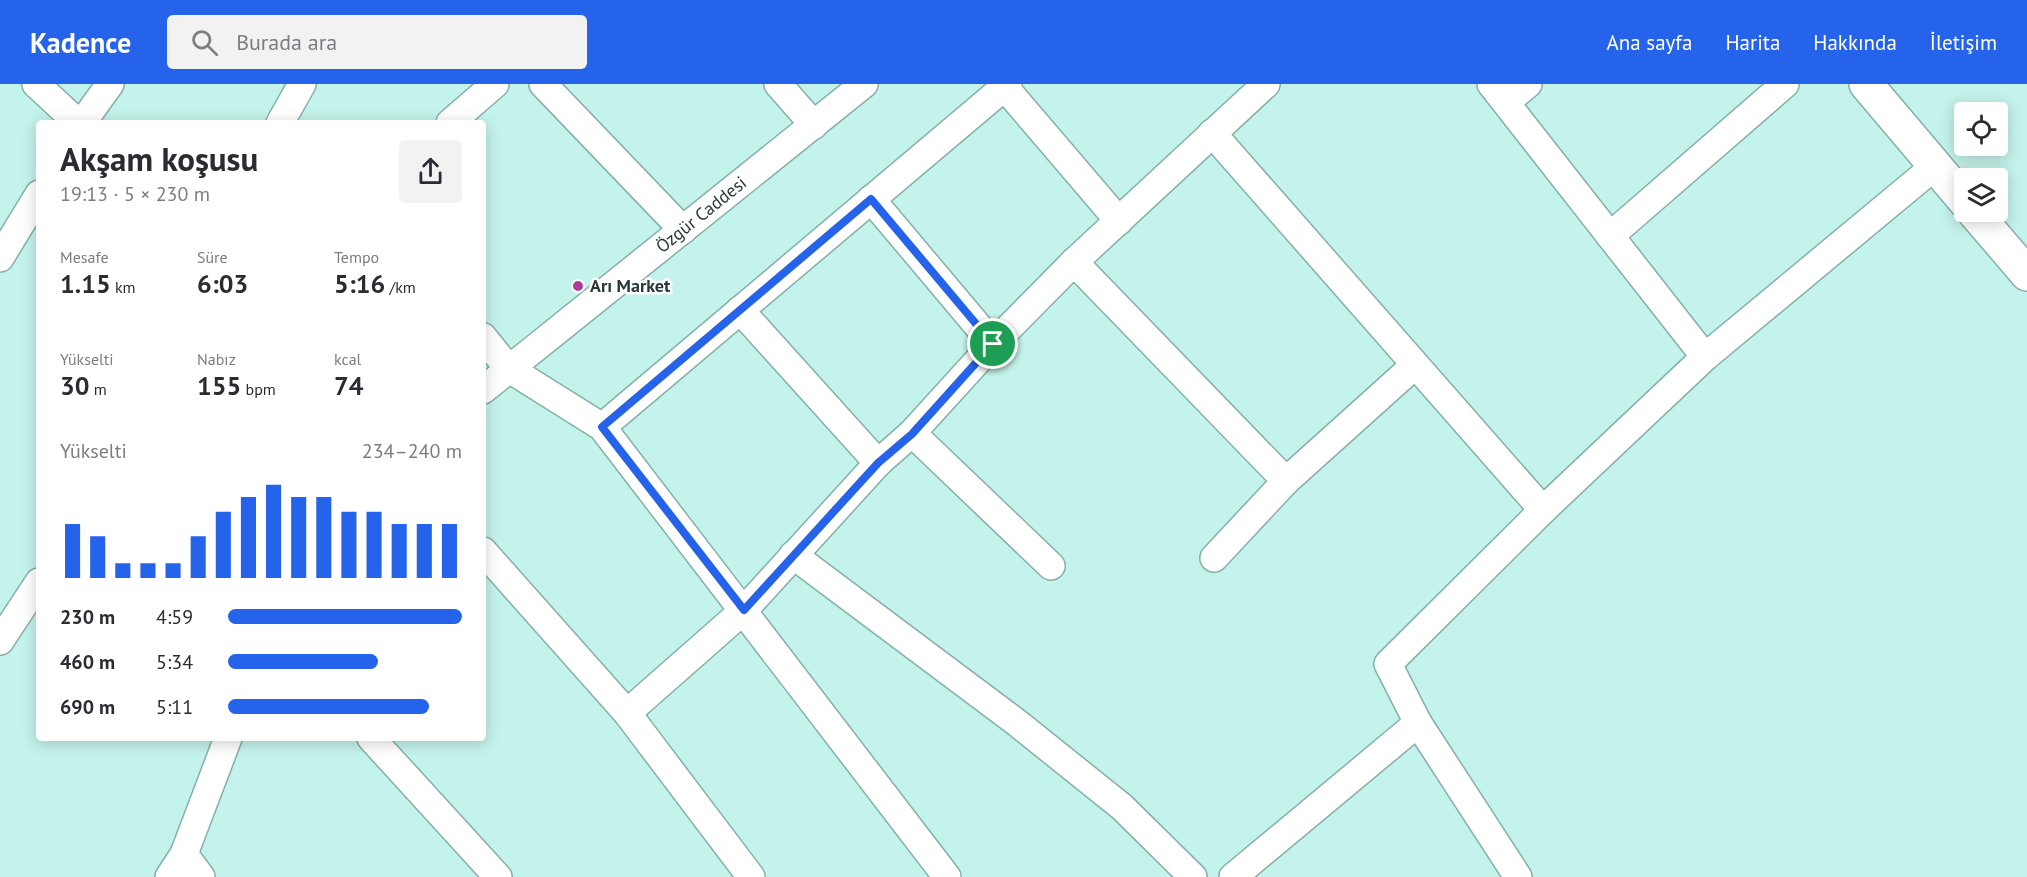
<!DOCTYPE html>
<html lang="tr">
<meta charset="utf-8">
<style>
:root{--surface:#fff;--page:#f2f2f3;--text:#2b2b33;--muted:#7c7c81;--accent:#2563eb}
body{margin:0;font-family:"PT Sans",sans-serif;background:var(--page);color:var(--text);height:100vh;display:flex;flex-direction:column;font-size:22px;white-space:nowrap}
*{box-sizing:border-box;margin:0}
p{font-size:20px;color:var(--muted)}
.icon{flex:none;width:33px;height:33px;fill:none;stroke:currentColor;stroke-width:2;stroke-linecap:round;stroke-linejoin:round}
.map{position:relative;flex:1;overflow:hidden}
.details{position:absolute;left:36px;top:36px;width:450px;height:621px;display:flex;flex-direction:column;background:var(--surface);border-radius:6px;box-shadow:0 3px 15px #0003}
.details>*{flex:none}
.buttons{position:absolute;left:1954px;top:18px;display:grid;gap:12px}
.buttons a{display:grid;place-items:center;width:54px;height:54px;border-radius:6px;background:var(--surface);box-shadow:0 3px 15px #0003;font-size:30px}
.pin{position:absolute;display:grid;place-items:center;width:51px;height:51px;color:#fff;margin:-26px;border:3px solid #fff;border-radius:50%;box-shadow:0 2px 6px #0007}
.round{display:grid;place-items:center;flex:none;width:63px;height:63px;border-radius:6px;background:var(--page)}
.headline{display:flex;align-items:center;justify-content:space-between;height:102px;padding:0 24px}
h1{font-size:33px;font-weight:700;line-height:45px}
.metrics{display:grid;grid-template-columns:repeat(3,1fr);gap:9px;height:102px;padding:6px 24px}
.metrics div{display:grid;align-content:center}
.metrics b{font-size:26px;font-weight:700}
.metrics small{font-size:16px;font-weight:400}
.metrics p{font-size:16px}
.chart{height:168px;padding:12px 24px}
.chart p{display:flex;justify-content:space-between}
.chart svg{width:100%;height:108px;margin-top:6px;stroke:var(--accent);stroke-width:6}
ul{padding:0 24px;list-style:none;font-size:20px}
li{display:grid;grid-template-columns:96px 72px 1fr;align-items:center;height:45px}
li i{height:15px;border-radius:8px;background:var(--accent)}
header{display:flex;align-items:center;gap:36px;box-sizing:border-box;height:84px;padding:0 30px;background:var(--accent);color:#fff}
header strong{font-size:28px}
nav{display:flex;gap:33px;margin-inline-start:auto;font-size:21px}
.search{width:420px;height:54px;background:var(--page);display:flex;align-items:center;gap:15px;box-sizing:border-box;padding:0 21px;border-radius:6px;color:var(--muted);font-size:22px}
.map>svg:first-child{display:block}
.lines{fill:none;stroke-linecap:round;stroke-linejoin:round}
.street-casing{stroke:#84b0a9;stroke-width:30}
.secondary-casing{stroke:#84b0a9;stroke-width:36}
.street{stroke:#fff;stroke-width:27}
.secondary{stroke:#fff;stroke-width:33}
.route-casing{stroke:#fff;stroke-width:12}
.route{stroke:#2563eb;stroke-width:8}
.poi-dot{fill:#ae3d99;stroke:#fff;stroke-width:2}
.labels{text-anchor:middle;stroke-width:5;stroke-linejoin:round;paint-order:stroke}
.street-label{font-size:18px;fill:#283a37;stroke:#fff}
.poi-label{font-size:18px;font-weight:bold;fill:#283a37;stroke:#fff;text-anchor:start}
</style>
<header>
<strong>Kadence</strong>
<div class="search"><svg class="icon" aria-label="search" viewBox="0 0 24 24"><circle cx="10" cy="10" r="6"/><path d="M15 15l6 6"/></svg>Burada ara</div>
<nav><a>Ana sayfa</a><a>Harita</a><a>Hakkında</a><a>İletişim</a></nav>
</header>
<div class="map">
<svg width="2027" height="793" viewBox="0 0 2027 793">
<rect width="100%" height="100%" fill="#c4f3eb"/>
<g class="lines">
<!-- street casing -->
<g class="street-casing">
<g id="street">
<polyline points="36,0 78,39"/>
<polyline points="543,0 683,146"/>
<polyline points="778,0 814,41"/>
<polyline points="1002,0 1119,137"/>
<polyline points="1491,0 1705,273"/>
<polyline points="1506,18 1528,0"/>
<polyline points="82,39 110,0"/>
<polyline points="280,39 302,0"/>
<polyline points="450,39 495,0"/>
<polyline points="1212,49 1543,426"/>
<polyline points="871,115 993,260"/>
<polyline points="1610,152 1785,0"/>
<polyline points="0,174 39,110"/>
<polyline points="1074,178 1286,397"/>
<polyline points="740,226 878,379"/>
<polyline points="483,253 508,284 602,343 947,793"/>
<path id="s1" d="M483,306L864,0"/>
<polyline points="602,343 1008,0"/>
<polyline points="912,349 1051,482"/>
<polyline points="483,467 627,629 751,793"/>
<polyline points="793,471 1016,638 1122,723 1193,793"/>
<polyline points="1214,474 1286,397 1415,281"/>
<polyline points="0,557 39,498"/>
<polyline points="627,629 744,526 878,379 912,349 993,260 1074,178 1266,0"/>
<polyline points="371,654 498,793"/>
<polyline points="184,770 201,793"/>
<polyline points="169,793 184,770 228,654"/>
<polyline points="1233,793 1418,639"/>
<polyline points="1518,793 1418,639 1388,580 1543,426 1705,273 1935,82"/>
</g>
</g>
<!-- secondary casing -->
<g class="secondary-casing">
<g id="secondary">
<polyline points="1866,0 1965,117"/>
<polyline points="1974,128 2027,190"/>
</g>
</g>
<!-- street -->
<use href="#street" class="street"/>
<!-- secondary -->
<use href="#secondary" class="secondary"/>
</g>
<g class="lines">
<!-- route casing -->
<g class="route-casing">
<polygon id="route" points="871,115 993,260 912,350 878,379 744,526 602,343"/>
</g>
<!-- route -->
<use href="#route" class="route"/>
</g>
<!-- markers -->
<circle class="poi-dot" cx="578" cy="202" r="6"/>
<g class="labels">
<!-- street labels -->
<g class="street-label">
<text dy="6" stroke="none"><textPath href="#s1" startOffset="280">Özgür Caddesi</textPath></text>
</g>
<!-- poi labels -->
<g class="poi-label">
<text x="590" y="208">Arı Market</text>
</g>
</g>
</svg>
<div class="buttons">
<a><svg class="icon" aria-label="locate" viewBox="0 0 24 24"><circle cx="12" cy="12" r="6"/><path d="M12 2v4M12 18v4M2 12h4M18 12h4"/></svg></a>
<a><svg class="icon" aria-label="layers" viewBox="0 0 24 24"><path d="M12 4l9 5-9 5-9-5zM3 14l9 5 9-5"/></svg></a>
</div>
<div class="pin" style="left:993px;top:260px;background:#1e9e55"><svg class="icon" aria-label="arrive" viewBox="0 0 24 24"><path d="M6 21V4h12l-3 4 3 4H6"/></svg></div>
<section class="details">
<div class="headline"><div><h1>Akşam koşusu</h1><p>19:13 · 5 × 230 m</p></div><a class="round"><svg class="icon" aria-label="share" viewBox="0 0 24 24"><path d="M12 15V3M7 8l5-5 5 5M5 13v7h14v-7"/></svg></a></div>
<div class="metrics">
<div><p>Mesafe</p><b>1.15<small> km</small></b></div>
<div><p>Süre</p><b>6:03</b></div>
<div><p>Tempo</p><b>5:16<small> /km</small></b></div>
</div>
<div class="metrics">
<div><p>Yükselti</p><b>30<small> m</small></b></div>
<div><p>Nabız</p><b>155<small> bpm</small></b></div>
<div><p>kcal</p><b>74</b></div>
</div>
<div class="chart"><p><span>Yükselti</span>234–240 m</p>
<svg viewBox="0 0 160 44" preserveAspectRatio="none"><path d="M5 44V22M15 44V27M25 44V38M35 44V38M45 44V38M55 44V27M65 44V17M75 44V11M85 44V6M95 44V11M105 44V11M115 44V17M125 44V17M135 44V22M145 44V22M155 44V22"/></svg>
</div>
<ul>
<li><b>230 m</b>4:59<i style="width:100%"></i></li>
<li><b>460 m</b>5:34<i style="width:64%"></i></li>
<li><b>690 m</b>5:11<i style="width:86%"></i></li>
</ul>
</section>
</div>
